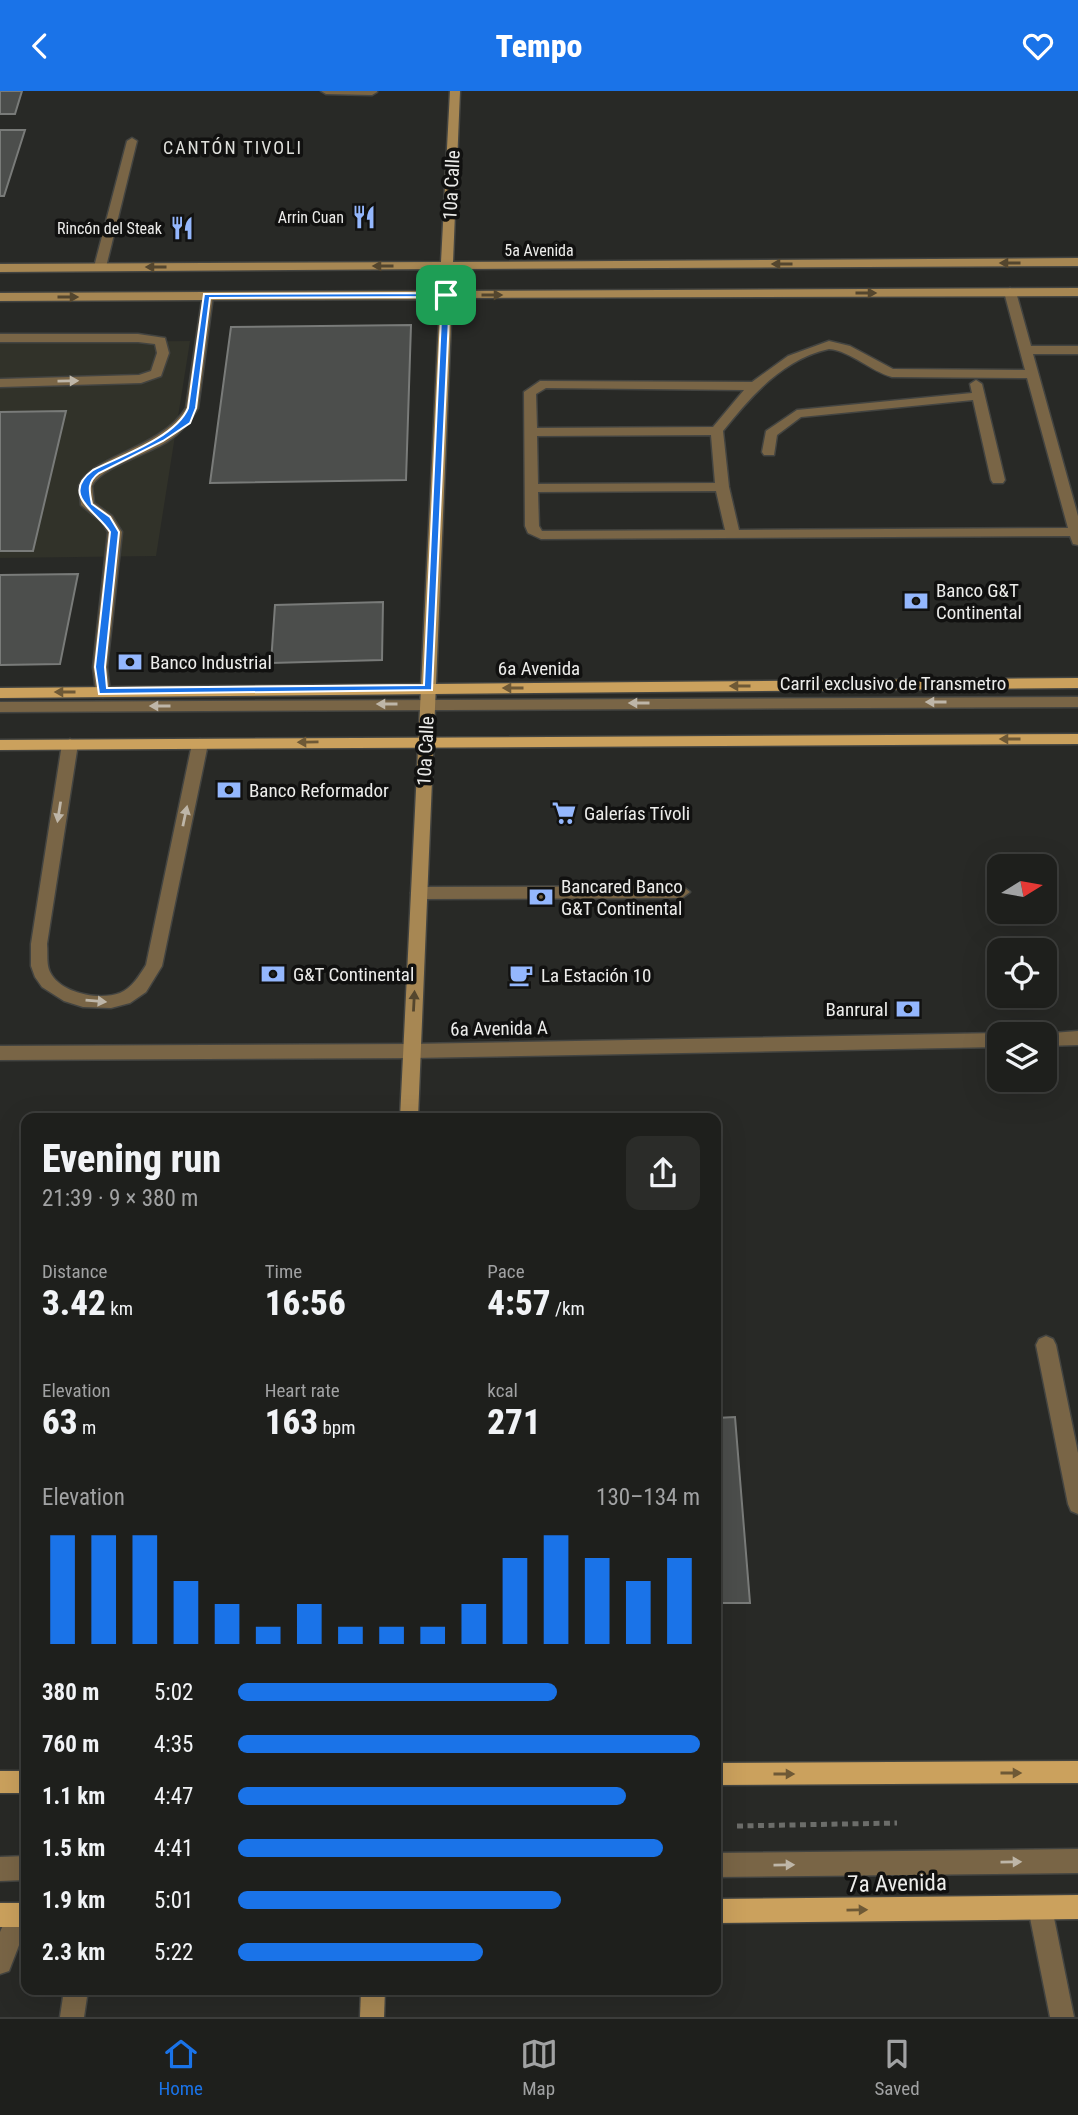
<!DOCTYPE html>
<meta charset="utf-8">
<style>
:root{--surface:#1e1f1c;--page:#2b2c29;--text:#f1f3f6;--muted:#a1a2a3;--line:#3c3d3b;--accent:#1a73e8}
body{margin:0;font-family:"Roboto Condensed",sans-serif;background:var(--page);color:var(--text);height:100vh;display:flex;flex-direction:column;font-size:26px;white-space:nowrap}
*{box-sizing:border-box;margin:0}
p{font-size:23px;color:var(--muted)}
.icon{flex:none;width:38px;height:38px;fill:none;stroke:currentColor;stroke-width:2;stroke-linecap:round;stroke-linejoin:round}
.map{position:relative;flex:1;overflow:hidden}
.panel{position:absolute;left:21px;top:1022px;width:700px;height:882px;display:flex;flex-direction:column;background:var(--surface);border-radius:14px;box-shadow:0 7px 28px #0002,0 0 0 2px var(--line)}
.panel>*{flex:none}
.needle{width:46px;rotate:79deg}
.controls{position:absolute;left:987px;top:763px;display:grid;gap:14px}
.controls a{display:grid;place-items:center;width:70px;height:70px;border-radius:14px;background:var(--surface);box-shadow:0 7px 28px #0002,0 0 0 2px var(--line);font-size:35px}
.pin{position:absolute;display:grid;place-items:center;width:60px;height:60px;color:#fff;margin:-30px;border-radius:14px;box-shadow:0 4px 10px #0006}
.round{display:grid;place-items:center;flex:none;width:74px;height:74px;border-radius:14px;background:var(--page)}
.summary{display:flex;align-items:center;justify-content:space-between;height:119px;padding:0 21px}
h1{font-size:38px;font-weight:800;line-height:52px}
.figures{display:grid;grid-template-columns:repeat(3,1fr);gap:10px;height:119px;padding:7px 21px}
.figures div{display:grid;align-content:center}
.figures b{font-size:35px;font-weight:800}
.figures small{font-size:19px;font-weight:400}
.figures p{font-size:19px}
.chart{height:196px;padding:14px 21px}
.chart p{display:flex;justify-content:space-between}
.chart svg{width:100%;height:126px;margin-top:7px;stroke:var(--accent);stroke-width:6}
ul{padding:0 21px;list-style:none;font-size:23px}
li{display:grid;grid-template-columns:112px 84px 1fr;align-items:center;height:52px}
li i{height:18px;border-radius:9px;background:var(--accent)}
header{display:flex;justify-content:space-between;align-items:center;height:91px;padding:0 21px;background:var(--accent);color:#fff;font-size:32px;font-weight:800}
.tabs{display:flex;justify-content:space-around;align-items:center;height:98px;border-top:2px solid var(--line);background:var(--surface);font-size:19px;color:var(--muted)}
.tabs a{display:grid;justify-items:center;gap:4px}
.tabs .current{color:var(--accent)}
.map>svg:first-child{display:block}
.built{fill:#313229}
.building{fill:#4c4e4c;stroke:#797b79;stroke-width:2}
.lines{fill:none;stroke-linecap:round;stroke-linejoin:round}
.lane-casing{stroke:#434441;stroke-width:3}
.street-casing{stroke:#434441;stroke-width:3}
.secondary-casing{stroke:#434441;stroke-width:3}
.primary-casing{stroke:#434441;stroke-width:3}
.path{stroke:#6c6d6a;stroke-width:5;stroke-dasharray:6 4.5;stroke-linecap:butt}
.lane{fill:#796546;fill-rule:evenodd}
.street{fill:#796546;fill-rule:evenodd}
.secondary{fill:#a78753;fill-rule:evenodd}
.primary{fill:#cba15d;fill-rule:evenodd}
.oneway{fill:#54462e}
.oneway2{fill:#beb6a8}
.oneway3{fill:#6e5936}
.route{fill:#1a73e8;stroke:#fff;stroke-width:2;fill-rule:evenodd}
.labels{text-anchor:middle;stroke-width:7;stroke-linejoin:round;paint-order:stroke}
.far-poi-label{font-size:16px;fill:#ececea;stroke:#111110;text-anchor:end}
.far-street-label{font-size:16px;fill:#ececea;stroke:#111110}
.far-neighbourhood-label{font-size:18px;letter-spacing:2px;fill:#dfe0dc;stroke:#111110}
.street-label{font-size:19px;fill:#ececea;stroke:#111110}
.poi-label{font-size:19px;fill:#ececea;stroke:#111110;text-anchor:start}
.near-street-label{font-size:23px;fill:#ececea;stroke:#111110}
</style>
<header><svg class="icon" aria-label="back" viewBox="0 0 24 24"><path d="M15 5l-7 7 7 7"/></svg>Tempo<svg class="icon" aria-label="heart" viewBox="0 0 24 24"><path d="M12 20l-8-8c-3-5 5-10 8-4 3-6 11-1 8 4z"/></svg></header>
<div class="map">
<svg width="1078" height="1926" viewBox="0 0 1078 1926">
<rect width="100%" height="100%" fill="#282926"/>
<!-- built -->
<polygon class="built" points="190,250 156,465 0,467 0,252"/>
<!-- building -->
<g class="building">
<polygon points="0,0 22,0 15,23 0,23"/>
<polygon points="0,39 25,39 4,105 0,105"/>
<polygon points="411,234 406,389 210,392 231,236"/>
<polygon points="66,320 33,460 0,460 0,321"/>
<polygon points="78,483 60,573 0,574 0,484"/>
<polygon points="383,511 382,569 271,572 275,514"/>
<polygon points="735,1326 750,1512 716,1512 716,1327"/>
</g>
<g class="lines">
<!-- lane casing -->
<g class="lane-casing">
<g id="lane">
<polygon points="321,0 377,0 377,1 372,4 326,3"/>
<polygon points="132,47 137,50 106,176 96,178 94,176 127,50"/>
<path d="M1010,197L1016,201L1031,255H1078V263H1033L1078,425V454L1073,453L1070,445L541,448L528,442L525,435L524,301L540,290L752,291L788,265L829,250L850,255L893,278L1025,279L1004,201ZM829,258C851,260 870,280 892,286L1027,287L1068,437L739,439L729,396L723,340C751,305 783,268 829,258ZM546,297L744,299L713,336L537,337L536,303ZM711,344L715,392L538,393L537,345ZM716,400L725,439L542,440L539,435L538,401Z"/>
<path d="M203,202L213,205L198,317C190,331 182,341 168,350C151,362 99,377 92,395L94,412L112,425L122,441L107,576L110,601L103,606L96,601L93,576L108,441L102,431L81,414L79,395C90,365 161,358 186,317Z"/>
<polygon points="0,243 138,243 165,247 169,262 161,285 141,292 0,296 0,288 139,284 151,280 157,262 155,253 138,251 0,251"/>
<polygon points="976,289 982,293 1005,389 1003,392 993,392 991,389 973,309 801,326 777,344 774,364 764,364 762,361 766,340 797,319 972,302 970,293"/>
<polygon points="1078,606 1078,616 0,621 0,611"/>
<path d="M70,648L78,653L47,853C48,862 46,873 50,881C60,902 99,910 120,902C132,897 139,885 146,874L192,653L200,648L208,653L162,875L146,901L130,912L111,917L83,916L64,910L42,896L35,886L31,875V853L62,653Z"/>
<polygon points="682,795 690,801 682,807 419,808 411,802 419,796"/>
<polygon points="1046,1245 1053,1248 1056,1254 1078,1362 1078,1423 1071,1420 1068,1413 1036,1254 1039,1248"/>
<polygon points="1078,1758 1078,1782 716,1786 716,1762"/>
<polygon points="26,1765 26,1789 0,1790 0,1766"/>
<polygon points="1040,1805 1048,1809 1052,1817 1074,1926 1050,1926 1028,1817 1032,1809"/>
<polygon points="19,1812 26,1815 26,1836 9,1880 0,1883 0,1841 11,1816"/>
<polygon points="64,1899 88,1899 84,1926 60,1926"/>
</g>
</g>
<!-- street casing -->
<g class="street-casing">
<g id="street">
<polygon points="1078,940 1078,954 1045,955 1045,943 1039,943"/>
<polygon points="999,942 1002,943 999,943 999,956 412,967 0,969 0,955 412,953"/>
</g>
</g>
<!-- secondary casing -->
<g class="secondary-casing">
<g id="secondary">
<polygon points="450,0 460,0 453,171 1078,167 1078,175 453,178 452,200 1078,197 1078,205 452,207 418,1027 400,1027 440,208 0,210 0,202 440,200 441,178 0,181 0,173 441,171"/>
<polygon points="361,1899 385,1899 384,1926 360,1926"/>
</g>
</g>
<!-- primary casing -->
<g class="primary-casing">
<g id="primary">
<polygon points="1078,587 1078,597 0,607 0,597"/>
<polygon points="1078,643 1078,653 0,659 0,649"/>
<polygon points="1078,1670 1078,1692 716,1694 716,1672"/>
<rect x="0" y="1680" width="26" height="22"/>
<polygon points="1078,1804 1078,1828 716,1832 716,1808"/>
<rect x="0" y="1812" width="26" height="24"/>
</g>
</g>
<!-- path -->
<polyline class="path" points="737,1735 897,1732"/>
<!-- lane -->
<use href="#lane" class="lane"/>
<!-- street -->
<use href="#street" class="street"/>
<!-- secondary -->
<use href="#secondary" class="secondary"/>
<!-- primary -->
<use href="#primary" class="primary"/>
</g>
<!-- one-way arrows -->
<defs><path id="oneway-solid" d="M-6-.8H1V-3.2L6.5 0L1 3.2V.8H-6Z" transform="scale(1.75)"/></defs>
<g class="oneway">
<use href="#oneway-solid" transform="translate(1010 172) rotate(180)"/>
<use href="#oneway-solid" transform="translate(782 173) rotate(180)"/>
<use href="#oneway-solid" transform="translate(383 175) rotate(180)"/>
<use href="#oneway-solid" transform="translate(156 176) rotate(180)"/>
<use href="#oneway-solid" transform="translate(866 202)"/>
<use href="#oneway-solid" transform="translate(492 204)"/>
<use href="#oneway-solid" transform="translate(68 206)"/>
<use href="#oneway-solid" transform="translate(414 910) rotate(-87)"/>
</g>
<g class="oneway2">
<use href="#oneway-solid" transform="translate(68 290) rotate(-1)"/>
<use href="#oneway-solid" transform="translate(936 611) rotate(180)"/>
<use href="#oneway-solid" transform="translate(639 612) rotate(180)"/>
<use href="#oneway-solid" transform="translate(387 613) rotate(180)"/>
<use href="#oneway-solid" transform="translate(160 615) rotate(180)"/>
<use href="#oneway-solid" transform="translate(59 721) rotate(99)"/>
<use href="#oneway-solid" transform="translate(185 725) rotate(-78)"/>
<use href="#oneway-solid" transform="translate(96 910) rotate(5)"/>
<use href="#oneway-solid" transform="translate(1011 1771) rotate(-1)"/>
<use href="#oneway-solid" transform="translate(784 1774) rotate(-1)"/>
</g>
<g class="oneway3">
<use href="#oneway-solid" transform="translate(740 595) rotate(180)"/>
<use href="#oneway-solid" transform="translate(513 597) rotate(180)"/>
<use href="#oneway-solid" transform="translate(65 601) rotate(180)"/>
<use href="#oneway-solid" transform="translate(1010 648) rotate(180)"/>
<use href="#oneway-solid" transform="translate(308 651) rotate(179)"/>
<use href="#oneway-solid" transform="translate(1011 1682)"/>
<use href="#oneway-solid" transform="translate(784 1683)"/>
<use href="#oneway-solid" transform="translate(857 1819) rotate(-1)"/>
</g>
<!-- route -->
<path class="route" d="M446,202L450,204L432,599L99,603L95,576L110,441C98,421 59,404 93,379C121,365 176,346 188,317L204,203ZM442,206L424,594L107,597L105,576L119,441L110,426L92,413C89,399 87,391 99,382L163,350L190,332L196,317L210,207Z"/>
<!-- icons -->
<defs>
<g id="restaurant-bare" transform="scale(1.89)"><path d="M-5-6h1v4h1v-4h1v4h1v-4h1v5L-1.5 .5V6h-2V.5L-5-1ZM5-6V6H3V1.5H1.5Q1.5-4 5-6Z" fill="#94b7fd" stroke="#111110" stroke-width="2.5" paint-order="stroke"/></g>
<g id="bank-bare" transform="scale(1.89)"><path d="M-6-4H6V4H-6ZM0-2.3a2.3 2.3 0 1 0 0 4.6a2.3 2.3 0 1 0 0-4.6Z" fill="#94b7fd" stroke="#111110" stroke-width="2.5" paint-order="stroke"/></g>
<g id="supermarket-bare" transform="scale(1.89)"><path d="M-6-5.5h2.5l.6 2H6L4.5 2H-2.5L-4.4-4H-6ZM-1.5 3.2a1.3 1.3 0 1 0 .1 0ZM3 3.2a1.3 1.3 0 1 0 .1 0Z" fill="#94b7fd" stroke="#111110" stroke-width="2.5" paint-order="stroke"/></g>
<g id="cafe-bare" transform="scale(1.89)"><path d="M-5.5-4.5H6V0H3Q3 3.5 0 3.5H-2.5Q-5.5 3.5-5.5 0ZM3-3.2v2h1.7v-2ZM-6 4.5H4V6H-6Z" fill="#94b7fd" stroke="#111110" stroke-width="2.5" paint-order="stroke"/></g>
</defs>
<g fill-rule="evenodd">
<use href="#restaurant-bare" x="364" y="126"/>
<use href="#restaurant-bare" x="182" y="137"/>
<use href="#bank-bare" x="916" y="510"/>
<use href="#bank-bare" x="130" y="571"/>
<use href="#bank-bare" x="229" y="699"/>
<use href="#supermarket-bare" x="564" y="722"/>
<use href="#bank-bare" x="541" y="806"/>
<use href="#bank-bare" x="273" y="883"/>
<use href="#cafe-bare" x="521" y="884"/>
<use href="#bank-bare" x="908" y="918"/>
</g>
<g class="labels">
<!-- far-poi labels -->
<g class="far-poi-label">
<text x="344" y="132">Arrin Cuan</text>
<text x="162" y="143">Rincón del Steak</text>
</g>
<!-- far-street labels -->
<g class="far-street-label">
<text x="539" y="165">5a Avenida</text>
</g>
<!-- far-neighbourhood labels -->
<g class="far-neighbourhood-label">
<text x="233" y="63">CANTÓN TIVOLI</text>
</g>
<!-- street labels -->
<g class="street-label">
<text transform="translate(451 94) rotate(-87)" y="7">10a Calle</text>
<text x="539" y="584">6a Avenida</text>
<text x="893" y="599">Carril exclusivo de Transmetro</text>
<text transform="translate(425 660) rotate(-87)" y="7">10a Calle</text>
<text transform="translate(499 937) rotate(-1)" y="7">6a Avenida A</text>
</g>
<!-- poi labels -->
<g class="poi-label">
<text x="936" y="506">Banco G&amp;T<tspan x="936" dy="22">Continental</tspan></text>
<text x="150" y="578">Banco Industrial</text>
<text x="249" y="706">Banco Reformador</text>
<text x="584" y="729">Galerías Tívoli</text>
<text x="561" y="802">Bancared Banco<tspan x="561" dy="22">G&amp;T Continental</tspan></text>
<text x="293" y="890">G&amp;T Continental</text>
<text x="541" y="891">La Estación 10</text>
<text x="888" y="925" text-anchor="end">Banrural</text>
</g>
<!-- near-street labels -->
<g class="near-street-label">
<text transform="translate(897 1792) rotate(-1)" y="8">7a Avenida</text>
</g>
</g>
</svg>
<div class="controls">
<a><svg class="needle" viewBox="-14 -14 28 28"><path d="M0-13l5 13h-10z" fill="#e53935"/><path d="M0 13l5-13h-10z" fill="#a1a2a3"/></svg></a>
<a><svg class="icon" aria-label="locate" viewBox="0 0 24 24"><circle cx="12" cy="12" r="6"/><path d="M12 2v4M12 18v4M2 12h4M18 12h4"/></svg></a>
<a><svg class="icon" aria-label="layers" viewBox="0 0 24 24"><path d="M12 4l9 5-9 5-9-5zM3 14l9 5 9-5"/></svg></a>
</div>
<div class="pin" style="left:446px;top:204px;background:#1e9e55"><svg class="icon" aria-label="arrive" viewBox="0 0 24 24"><path d="M6 21V4h12l-3 4 3 4H6"/></svg></div>
<section class="panel">
<div class="summary"><div><h1>Evening run</h1><p>21:39 · 9 × 380 m</p></div><a class="round"><svg class="icon" aria-label="share" viewBox="0 0 24 24"><path d="M12 15V3M7 8l5-5 5 5M5 13v7h14v-7"/></svg></a></div>
<div class="figures">
<div><p>Distance</p><b>3.42<small> km</small></b></div>
<div><p>Time</p><b>16:56</b></div>
<div><p>Pace</p><b>4:57<small> /km</small></b></div>
</div>
<div class="figures">
<div><p>Elevation</p><b>63<small> m</small></b></div>
<div><p>Heart rate</p><b>163<small> bpm</small></b></div>
<div><p>kcal</p><b>271</b></div>
</div>
<div class="chart"><p><span>Elevation</span>130–134 m</p>
<svg viewBox="0 0 160 44" preserveAspectRatio="none"><path d="M5 44V6M15 44V6M25 44V6M35 44V22M45 44V30M55 44V38M65 44V30M75 44V38M85 44V38M95 44V38M105 44V30M115 44V14M125 44V6M135 44V14M145 44V22M155 44V14"/></svg>
</div>
<ul>
<li><b>380 m</b>5:02<i style="width:69%"></i></li>
<li><b>760 m</b>4:35<i style="width:100%"></i></li>
<li><b>1.1 km</b>4:47<i style="width:84%"></i></li>
<li><b>1.5 km</b>4:41<i style="width:92%"></i></li>
<li><b>1.9 km</b>5:01<i style="width:70%"></i></li>
<li><b>2.3 km</b>5:22<i style="width:53%"></i></li>
</ul>
</section>
</div>
<nav class="tabs">
<a class="current"><svg class="icon" aria-label="home" viewBox="0 0 24 24"><path d="M3 11l9-7 9 7M6 9v11h12V9"/></svg>Home</a>
<a><svg class="icon" aria-label="map" viewBox="0 0 24 24"><path d="M3 6l6-2 6 2 6-2v14l-6 2-6-2-6 2zM9 4v14M15 6v14"/></svg>Map</a>
<a><svg class="icon" aria-label="saved" viewBox="0 0 24 24"><path d="M7 4h10v16l-5-4-5 4z"/></svg>Saved</a>
</nav>
